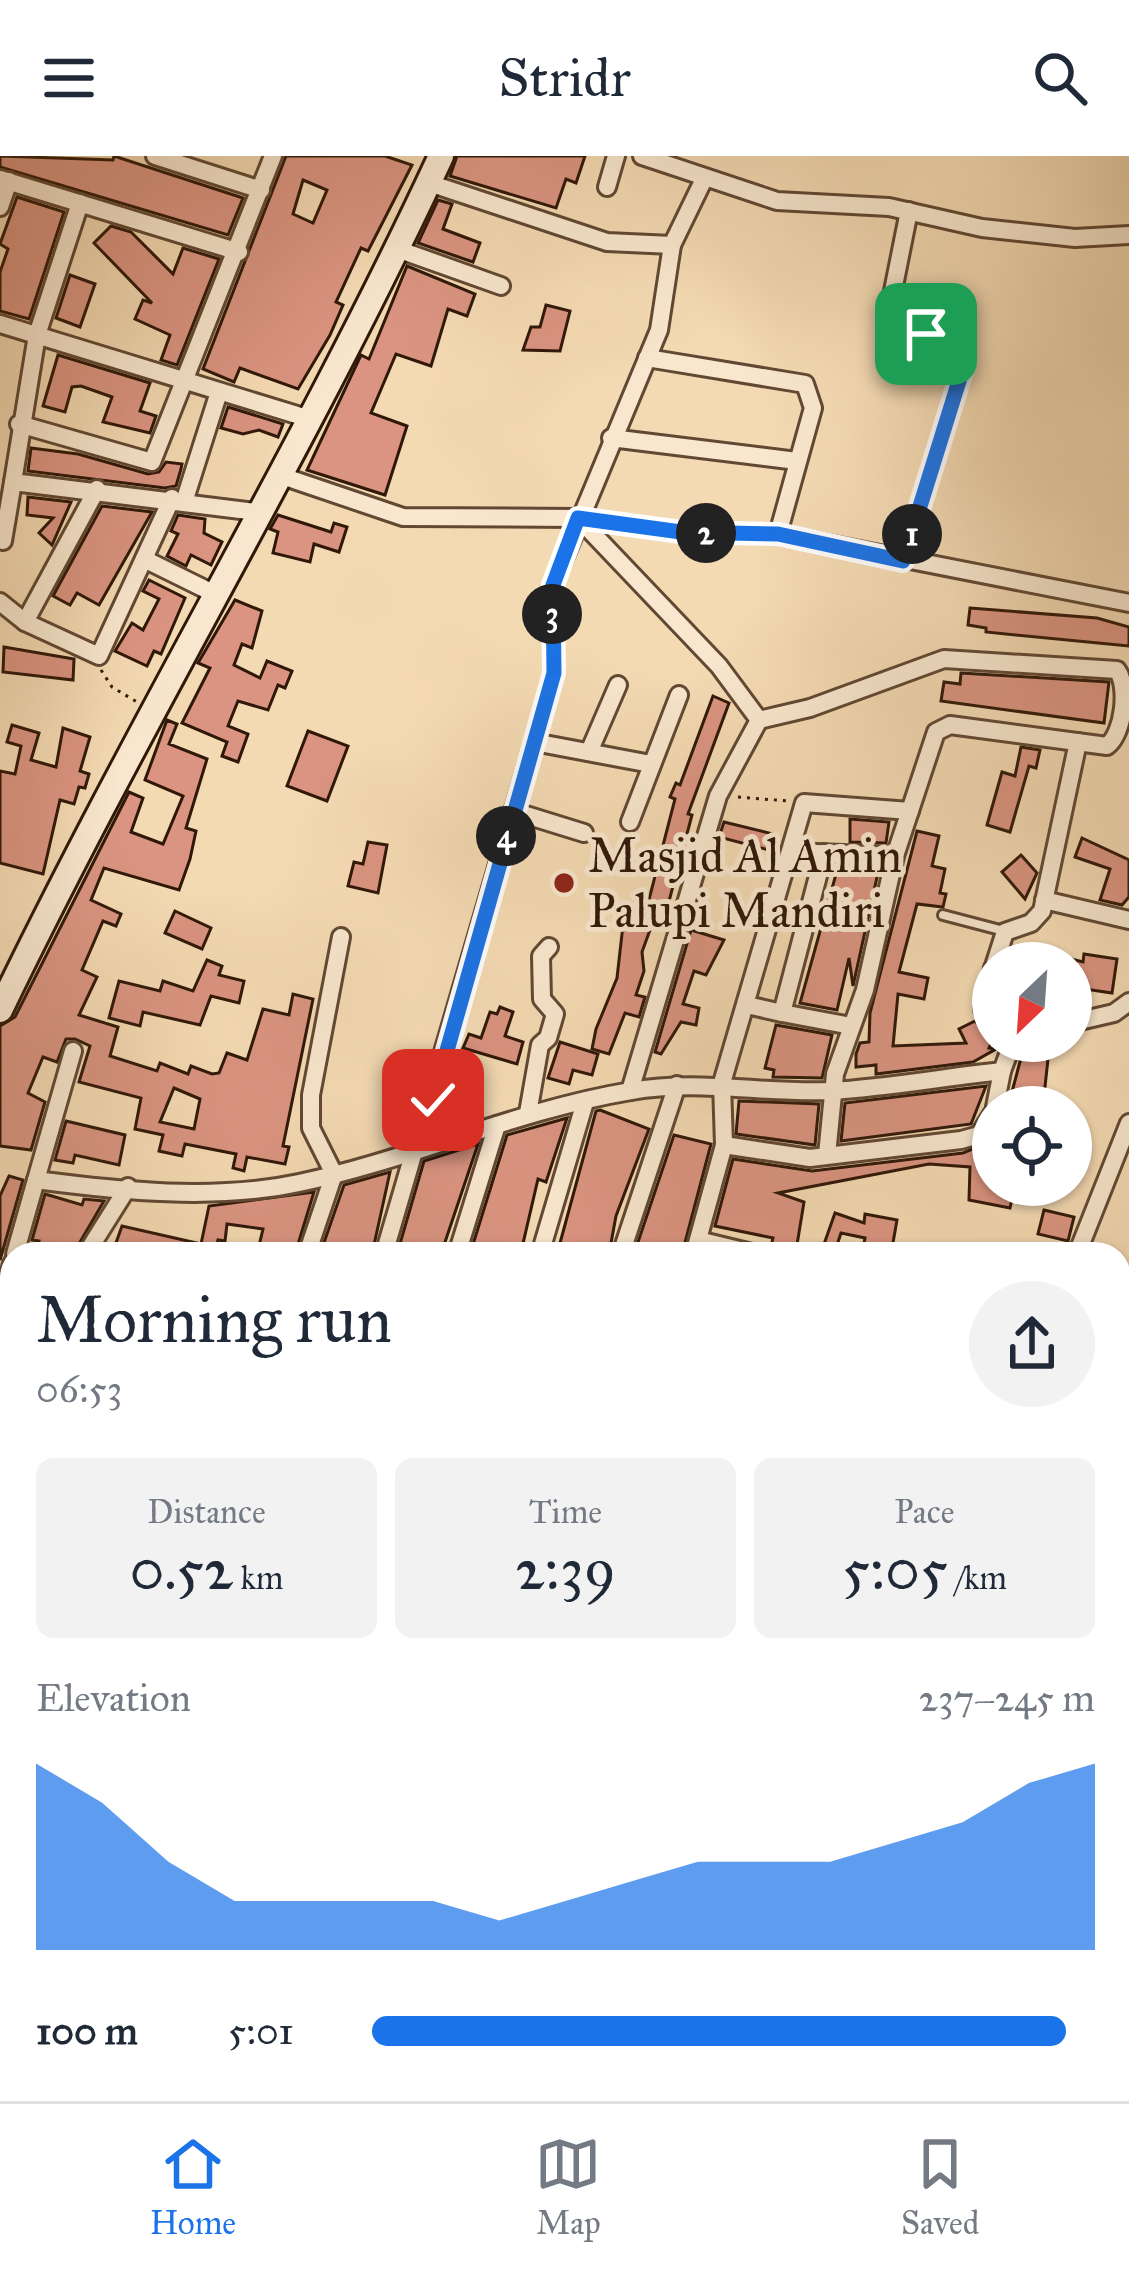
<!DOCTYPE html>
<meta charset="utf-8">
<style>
:root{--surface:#fff;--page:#f2f2f3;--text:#1f2937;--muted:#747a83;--line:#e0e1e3;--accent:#1a73e8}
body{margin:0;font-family:"IM FELL Great Primer",serif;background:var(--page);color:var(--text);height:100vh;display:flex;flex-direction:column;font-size:45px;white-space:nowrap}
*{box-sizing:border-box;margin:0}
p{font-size:39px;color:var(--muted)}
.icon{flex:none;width:66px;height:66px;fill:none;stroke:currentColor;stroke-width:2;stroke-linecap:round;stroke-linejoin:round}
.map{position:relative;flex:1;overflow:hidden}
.sheet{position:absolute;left:0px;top:1086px;width:1131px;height:861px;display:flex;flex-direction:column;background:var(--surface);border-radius:36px 36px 0 0;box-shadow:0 3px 9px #0004}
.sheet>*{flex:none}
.needle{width:78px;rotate:205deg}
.controls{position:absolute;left:972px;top:786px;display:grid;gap:24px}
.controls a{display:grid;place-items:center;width:120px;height:120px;border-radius:50%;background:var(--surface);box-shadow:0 3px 9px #0004;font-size:60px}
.pin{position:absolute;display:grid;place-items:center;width:102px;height:102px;color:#fff;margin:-51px;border-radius:24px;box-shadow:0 6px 18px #0006}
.km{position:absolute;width:60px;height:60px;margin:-30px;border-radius:50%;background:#222;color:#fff;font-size:33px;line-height:60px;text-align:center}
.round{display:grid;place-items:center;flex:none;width:126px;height:126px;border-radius:63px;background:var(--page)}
.summary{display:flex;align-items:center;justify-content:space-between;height:204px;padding:0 36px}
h1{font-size:66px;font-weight:600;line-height:90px}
.stats{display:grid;grid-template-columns:repeat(3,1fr);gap:18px;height:204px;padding:12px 36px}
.stats div{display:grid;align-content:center;border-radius:18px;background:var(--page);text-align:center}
.stats b{font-size:60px;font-weight:600}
.stats small{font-size:33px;font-weight:400}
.stats p{font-size:33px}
.chart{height:336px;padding:24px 36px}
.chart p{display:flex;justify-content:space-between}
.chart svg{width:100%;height:216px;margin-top:12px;fill:var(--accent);opacity:.7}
ul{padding:0 36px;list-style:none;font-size:39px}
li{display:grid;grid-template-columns:192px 144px 1fr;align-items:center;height:90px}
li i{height:30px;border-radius:15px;background:var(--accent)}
header{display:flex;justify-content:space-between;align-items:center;height:156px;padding:0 36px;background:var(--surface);font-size:54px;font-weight:600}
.dock{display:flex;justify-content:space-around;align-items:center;height:168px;border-top:3px solid var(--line);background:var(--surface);font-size:33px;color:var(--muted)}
.dock a{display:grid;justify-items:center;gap:6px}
.dock .on{color:var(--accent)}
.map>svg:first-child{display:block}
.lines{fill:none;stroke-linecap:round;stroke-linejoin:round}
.stream{stroke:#71796d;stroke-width:4.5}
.building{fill:#da9481;stroke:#301808;stroke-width:3;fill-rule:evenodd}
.service-casing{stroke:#614833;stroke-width:14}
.minor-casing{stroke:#614833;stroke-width:22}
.secondary-casing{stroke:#301808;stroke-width:30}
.path{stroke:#301808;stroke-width:3;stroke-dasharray:3 6;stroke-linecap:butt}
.service{stroke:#f8e7ce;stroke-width:8}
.minor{stroke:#f8e7ce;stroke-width:16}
.secondary{stroke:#f8e7ce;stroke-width:24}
.route-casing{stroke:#fff;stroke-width:24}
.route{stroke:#1a73e8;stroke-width:15}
.poi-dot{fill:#8f2418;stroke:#f8e7ce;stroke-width:4.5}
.labels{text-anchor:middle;stroke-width:10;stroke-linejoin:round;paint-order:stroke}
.poi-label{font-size:48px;fill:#301808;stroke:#f8e7ce;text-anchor:start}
</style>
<header><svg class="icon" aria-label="menu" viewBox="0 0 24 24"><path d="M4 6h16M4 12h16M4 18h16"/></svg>Stridr<svg class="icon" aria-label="search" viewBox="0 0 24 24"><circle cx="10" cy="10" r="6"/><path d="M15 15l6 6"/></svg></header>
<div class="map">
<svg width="1129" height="1945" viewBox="0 0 1129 1945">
<rect width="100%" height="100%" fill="#f4dab3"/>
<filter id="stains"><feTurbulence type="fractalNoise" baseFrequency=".00167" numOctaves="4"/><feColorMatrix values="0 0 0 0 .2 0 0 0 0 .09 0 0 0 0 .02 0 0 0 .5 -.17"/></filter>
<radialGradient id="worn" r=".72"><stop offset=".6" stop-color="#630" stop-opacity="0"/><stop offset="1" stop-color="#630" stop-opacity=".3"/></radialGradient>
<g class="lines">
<!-- stream -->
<g class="stream">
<polyline points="1119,1664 1129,1660"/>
<polyline points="669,1945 681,1935"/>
</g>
</g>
<!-- building -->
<g class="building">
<polygon points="0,0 113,4 114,0 243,42 228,79 0,11"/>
<path d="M286,0H385L412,9L368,95L361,92L336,146L343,149L330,179L298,233L240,212L234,226L203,213ZM303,24L327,34L313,67L293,58Z"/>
<polygon points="457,0 585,0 576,27 566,23 556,52 450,20"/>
<polygon points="17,41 64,56 29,163 0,155 0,116 8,93 0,88"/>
<polygon points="438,44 452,48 443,73 480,87 473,106 418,87"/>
<polygon points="111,70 131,76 173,118 183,92 219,103 177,209 161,204 170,179 135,163 143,144 152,147 94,87"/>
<polygon points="407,110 475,138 467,160 448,153 431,210 396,198 371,257 407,270 385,339 307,314 361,199 369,203"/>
<polygon points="70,119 95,128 80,171 56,162"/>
<polygon points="546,149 570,155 560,195 523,194 531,171 540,171"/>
<polygon points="58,199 150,227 140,255 156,260 150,277 103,266 112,241 81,230 72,231 65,256 43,250"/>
<polygon points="228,251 283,268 278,281 259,274 243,278 221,272"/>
<polygon points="31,292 78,298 148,318 159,316 166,306 182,308 181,313 176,330 165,332 28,315"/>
<polygon points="28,341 71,346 52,389 39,377 53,362 27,359"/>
<polygon points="102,350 152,356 99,449 77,437 70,449 53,440"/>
<polygon points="178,359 205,363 204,377 222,386 211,409 191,399 186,410 167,400 178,378 171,375"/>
<polygon points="278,359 331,376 334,367 347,371 339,396 314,388 310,406 273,397 278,376 270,373"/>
<polygon points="149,424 185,442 161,498 154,495 147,510 115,495 132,467 143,474 159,443 143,435"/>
<polygon points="235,444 262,455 252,492 242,488 234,509 260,522 267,505 292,515 285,532 278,529 268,554 238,545 228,570 248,578 238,606 222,600 227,586 182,567 210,512 198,507"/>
<polygon points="970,452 1097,462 1129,471 1129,490 986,476 986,472 968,469"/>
<polygon points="4,491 74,503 73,524 3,516"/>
<polygon points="961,517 1109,526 1104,567 941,545 944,526 960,528"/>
<polygon points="713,540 729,547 688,658 692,659 664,764 645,759 675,643 670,641 676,627 680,629"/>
<path d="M167,564L177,568L169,588L207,603L186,672L196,675L190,703L179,734L104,712L91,744L121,758L116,770L103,765L82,814L97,821L79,859L118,871L110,900L157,915L160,907L188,918L191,910L212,918L219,917L227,897L247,904L263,853L289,859L293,838L313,843L283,990L289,991L285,1008L247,1001L244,1015L233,1012L236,998L185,988L182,1000L159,995L163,979L135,973L141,942L79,926L90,890L75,883H66L57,906L43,901L28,937L45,946L31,994L0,990V870L15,861L129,636L143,642L131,676L163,688L183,640L145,624ZM174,932L200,943L194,973L160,966Z"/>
<polygon points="12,569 39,577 31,604 56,611 63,572 90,581 80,615 89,618 85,632 79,631 74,648 60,644 43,718 0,707 0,615 15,618 21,590 7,586"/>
<polygon points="308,575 348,590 327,645 287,630"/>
<polygon points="1021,591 1040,594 1036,612 1029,610 1010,676 987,669 1002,616 1015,620"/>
<polygon points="850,663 889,666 886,687 850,686"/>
<polygon points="724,666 773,678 769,694 719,681"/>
<polygon points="917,675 939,680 932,710 945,713 940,737 946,738 943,751 917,748 899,816 928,822 924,843 898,838 893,890 966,887 959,873 975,865 993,883 989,892 996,893 973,906 876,918 876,909 856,911 856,898 860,887 869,886 870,857"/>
<polygon points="1082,682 1129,704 1129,741 1122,749 1100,744 1110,713 1075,701"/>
<polygon points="368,686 387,689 378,737 348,730 354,706 363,708"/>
<polygon points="1021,699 1037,717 1025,743 1002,716"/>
<polygon points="838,711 879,712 853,830 849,802 837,854 800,847"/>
<polygon points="175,755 211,772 202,793 165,777"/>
<polygon points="636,757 654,763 642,796 644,815 636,839 645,841 639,861 625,857 609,898 592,893 596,873 617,822 623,769 631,771"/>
<polygon points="691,774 724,784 706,819 694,815 683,848 699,852 696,869 681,866 661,898 655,896"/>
<polygon points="1084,798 1117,803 1112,837 1071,831 1071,803 1083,806"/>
<polygon points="207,804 222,810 219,819 244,825 239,847 211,840 200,869 143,856 140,870 109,862 119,825 160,835 163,825 193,835"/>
<polygon points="500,851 513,856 505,880 523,886 517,908 463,892 469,878 481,882 490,856 497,858"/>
<polygon points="776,869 832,879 822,922 773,921 774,914 765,912"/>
<polygon points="560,886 598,898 592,919 573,914 569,928 548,922"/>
<polygon points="1022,898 1048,903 1044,940 1036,951 1008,951"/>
<polygon points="986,930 971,968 841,985 845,947"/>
<polygon points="739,945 819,948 815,989 736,978"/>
<polygon points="600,954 649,973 616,1060 609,1098 557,1098 596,955"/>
<polygon points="567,962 546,1026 538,1023 521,1096 470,1098 507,979"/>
<polygon points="66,965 125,979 119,1009 75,999 73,1007 55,1004"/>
<polygon points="674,979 711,988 682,1098 634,1098"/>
<polygon points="989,986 993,1030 1014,1034 1010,1052 969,1044 970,1011 929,1008 778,1037 804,1046 796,1095 771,1090 773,1082 715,1070 733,1003 812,1015 963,997"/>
<polygon points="478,988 441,1098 397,1098 424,1005"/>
<polygon points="390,1016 372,1098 320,1098 344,1029"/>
<polygon points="9,1020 23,1024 0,1104 0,1040"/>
<polygon points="314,1036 295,1098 257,1098 263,1073 227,1068 225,1085 218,1084 216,1092 224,1098 155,1098 132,1091 130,1098 112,1098 122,1070 201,1088 209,1050"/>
<polygon points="45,1038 82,1049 84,1043 104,1045 73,1098 36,1098 39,1085 32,1084"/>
<polygon points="1044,1054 1074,1061 1068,1085 1038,1078"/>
<polygon points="835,1057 864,1067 865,1058 897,1064 891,1098 862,1098 865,1082 841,1077 835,1095 823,1091"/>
<polygon points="7,1467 12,1468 12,1530 0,1551 0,1486"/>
<polygon points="6,1603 12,1604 12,1695 0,1693"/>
<polygon points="12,1832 12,1911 0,1910 0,1835"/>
</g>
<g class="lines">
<!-- service casing -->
<g class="service-casing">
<polyline id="service" points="943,759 1004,775"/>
</g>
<!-- minor casing -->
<g class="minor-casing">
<g id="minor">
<polyline points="155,0 261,34"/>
<polyline points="642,0 777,45 889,51 982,72 1075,82 1129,79"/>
<polyline points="0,23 239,96"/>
<polyline points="429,27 607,86 672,89"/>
<polyline points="607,31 616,0"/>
<polyline points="80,47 37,179 13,326 264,357"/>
<polyline points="0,51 9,25"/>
<polyline points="397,93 501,130"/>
<polyline points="0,168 310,263"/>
<polyline points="647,202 805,228 813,252 778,378"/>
<polyline points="19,268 152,306 273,0"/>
<polyline points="611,282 797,305"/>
<polyline points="282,320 403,361 578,362 681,376 778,378 1129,447"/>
<polyline points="185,343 219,236"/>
<polyline points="578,362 719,510 759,564"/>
<polyline points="3,385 13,326"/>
<polyline points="144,403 217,439"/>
<polyline points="903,405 964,209 956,190 900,167 889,155 909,55"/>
<polyline points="0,446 25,466 99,500 172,342"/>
<polyline points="25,466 97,333"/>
<polyline points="534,586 651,608"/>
<polyline points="589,596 618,529"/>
<polyline points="513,655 584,677"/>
<polyline points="630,666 679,539"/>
<polyline points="791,696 895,700"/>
<polyline points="824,697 782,857 851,870"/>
<polyline points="1044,744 1129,764"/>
<polyline points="995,807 1005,776 1031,767 1042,755 1078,586"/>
<polyline points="993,812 983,853 993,870"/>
<polyline points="747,849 782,857"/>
<polyline points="1071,867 1114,857 1129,846"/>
<path d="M73,895L36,1024C120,1035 215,1045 299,1027C412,1003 517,954 631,935C699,923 763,938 830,935C887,932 945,921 1002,915L1013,885"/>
<path d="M630,935L718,640L759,564L810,552L944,503L1117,514C1129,530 1124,577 1107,590L950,569L936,576L895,700L865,834L835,918L827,999"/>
<polyline points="995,951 1002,915"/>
<polyline points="528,957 540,889 548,882 555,858 542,843 541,800 549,791"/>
<polyline points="724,989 810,1002 961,984 979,979 993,957"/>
<polyline points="698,1084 756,1098"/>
<polyline points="15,1098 36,1024"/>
<polyline points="86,1098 128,1031"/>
<polyline points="307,1098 334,1018 311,972 311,939 341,781"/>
<polyline points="384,1098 554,517 553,429 659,174 672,89 704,23"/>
<polyline points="457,1098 497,969"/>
<polyline points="540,1098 585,946"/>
<polyline points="621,1098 677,929"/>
<polyline points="694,1098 724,989 722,927 804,647 910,655"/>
<polyline points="1077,1098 1129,967"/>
<polyline points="0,1154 12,1108"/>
<polyline points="0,1298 12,1301"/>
<polyline points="1119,1337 1129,1340"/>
<polyline points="0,1376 12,1379"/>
<polyline points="0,1453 12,1455"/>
<polyline points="1119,1521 1129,1519"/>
<polyline points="0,1592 12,1555"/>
<polyline points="0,1705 12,1708"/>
<polyline points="1119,1781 1129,1776"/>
<polyline points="0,1819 12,1774"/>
<polyline points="198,1935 199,1945"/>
<polyline points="372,1945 379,1935"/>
<polyline points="817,1945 828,1935"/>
</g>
</g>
<!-- secondary casing -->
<g class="secondary-casing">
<path id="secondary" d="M0,854C139,565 306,291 441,0"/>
</g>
<!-- path -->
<g class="path">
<polyline points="101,514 112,531 137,546"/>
<polyline points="738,641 788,645"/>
</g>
<!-- service -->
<use href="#service" class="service"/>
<!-- minor -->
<use href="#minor" class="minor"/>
<!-- secondary -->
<use href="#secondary" class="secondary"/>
</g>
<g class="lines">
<!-- route casing -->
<g class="route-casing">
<polyline id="route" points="433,944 554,517 553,429 578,362 681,376 778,378 903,405 964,209 956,190 926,178"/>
</g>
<!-- route -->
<use href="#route" class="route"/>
</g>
<!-- markers -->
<circle class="poi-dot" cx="564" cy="727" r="12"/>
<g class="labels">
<!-- poi labels -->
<g class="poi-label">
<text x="588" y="716">Masjid Al Amin<tspan x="588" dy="55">Palupi Mandiri</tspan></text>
</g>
</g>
<rect width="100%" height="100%" filter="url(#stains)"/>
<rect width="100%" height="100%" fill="url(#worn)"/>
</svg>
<div class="controls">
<a><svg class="needle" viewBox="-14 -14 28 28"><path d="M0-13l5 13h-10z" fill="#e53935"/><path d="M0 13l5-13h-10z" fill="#747a83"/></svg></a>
<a><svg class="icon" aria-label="locate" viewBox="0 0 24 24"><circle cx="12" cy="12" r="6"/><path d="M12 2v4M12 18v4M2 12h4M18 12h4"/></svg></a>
</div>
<div class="pin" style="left:926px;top:178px;background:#1e9e55"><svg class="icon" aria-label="arrive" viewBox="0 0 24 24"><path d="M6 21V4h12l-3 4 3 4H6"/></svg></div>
<div class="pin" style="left:433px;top:944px;background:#d93025"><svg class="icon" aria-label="check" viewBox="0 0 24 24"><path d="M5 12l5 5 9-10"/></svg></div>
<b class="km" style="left:912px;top:378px">1</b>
<b class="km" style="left:706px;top:377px">2</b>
<b class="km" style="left:552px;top:458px">3</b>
<b class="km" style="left:506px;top:680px">4</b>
<section class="sheet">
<div class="summary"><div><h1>Morning run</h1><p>06:53</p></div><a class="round"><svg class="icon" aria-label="share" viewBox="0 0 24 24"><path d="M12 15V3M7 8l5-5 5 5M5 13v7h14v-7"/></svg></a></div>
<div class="stats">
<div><p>Distance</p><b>0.52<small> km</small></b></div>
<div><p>Time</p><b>2:39</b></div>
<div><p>Pace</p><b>5:05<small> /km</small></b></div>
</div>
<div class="chart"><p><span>Elevation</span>237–245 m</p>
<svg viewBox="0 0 160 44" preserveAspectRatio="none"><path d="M0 44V6L10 14L20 26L30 34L40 34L50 34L60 34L70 38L80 34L90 30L100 26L110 26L120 26L130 22L140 18L150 10L160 6V44z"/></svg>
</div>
<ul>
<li><b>100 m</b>5:01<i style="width:96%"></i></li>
</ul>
</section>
</div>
<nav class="dock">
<a class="on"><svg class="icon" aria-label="home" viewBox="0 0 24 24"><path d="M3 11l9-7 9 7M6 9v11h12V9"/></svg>Home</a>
<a><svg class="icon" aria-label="map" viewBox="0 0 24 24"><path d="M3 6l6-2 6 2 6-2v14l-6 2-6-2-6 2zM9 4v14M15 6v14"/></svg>Map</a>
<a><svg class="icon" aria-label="saved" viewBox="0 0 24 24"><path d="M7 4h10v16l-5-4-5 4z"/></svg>Saved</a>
</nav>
